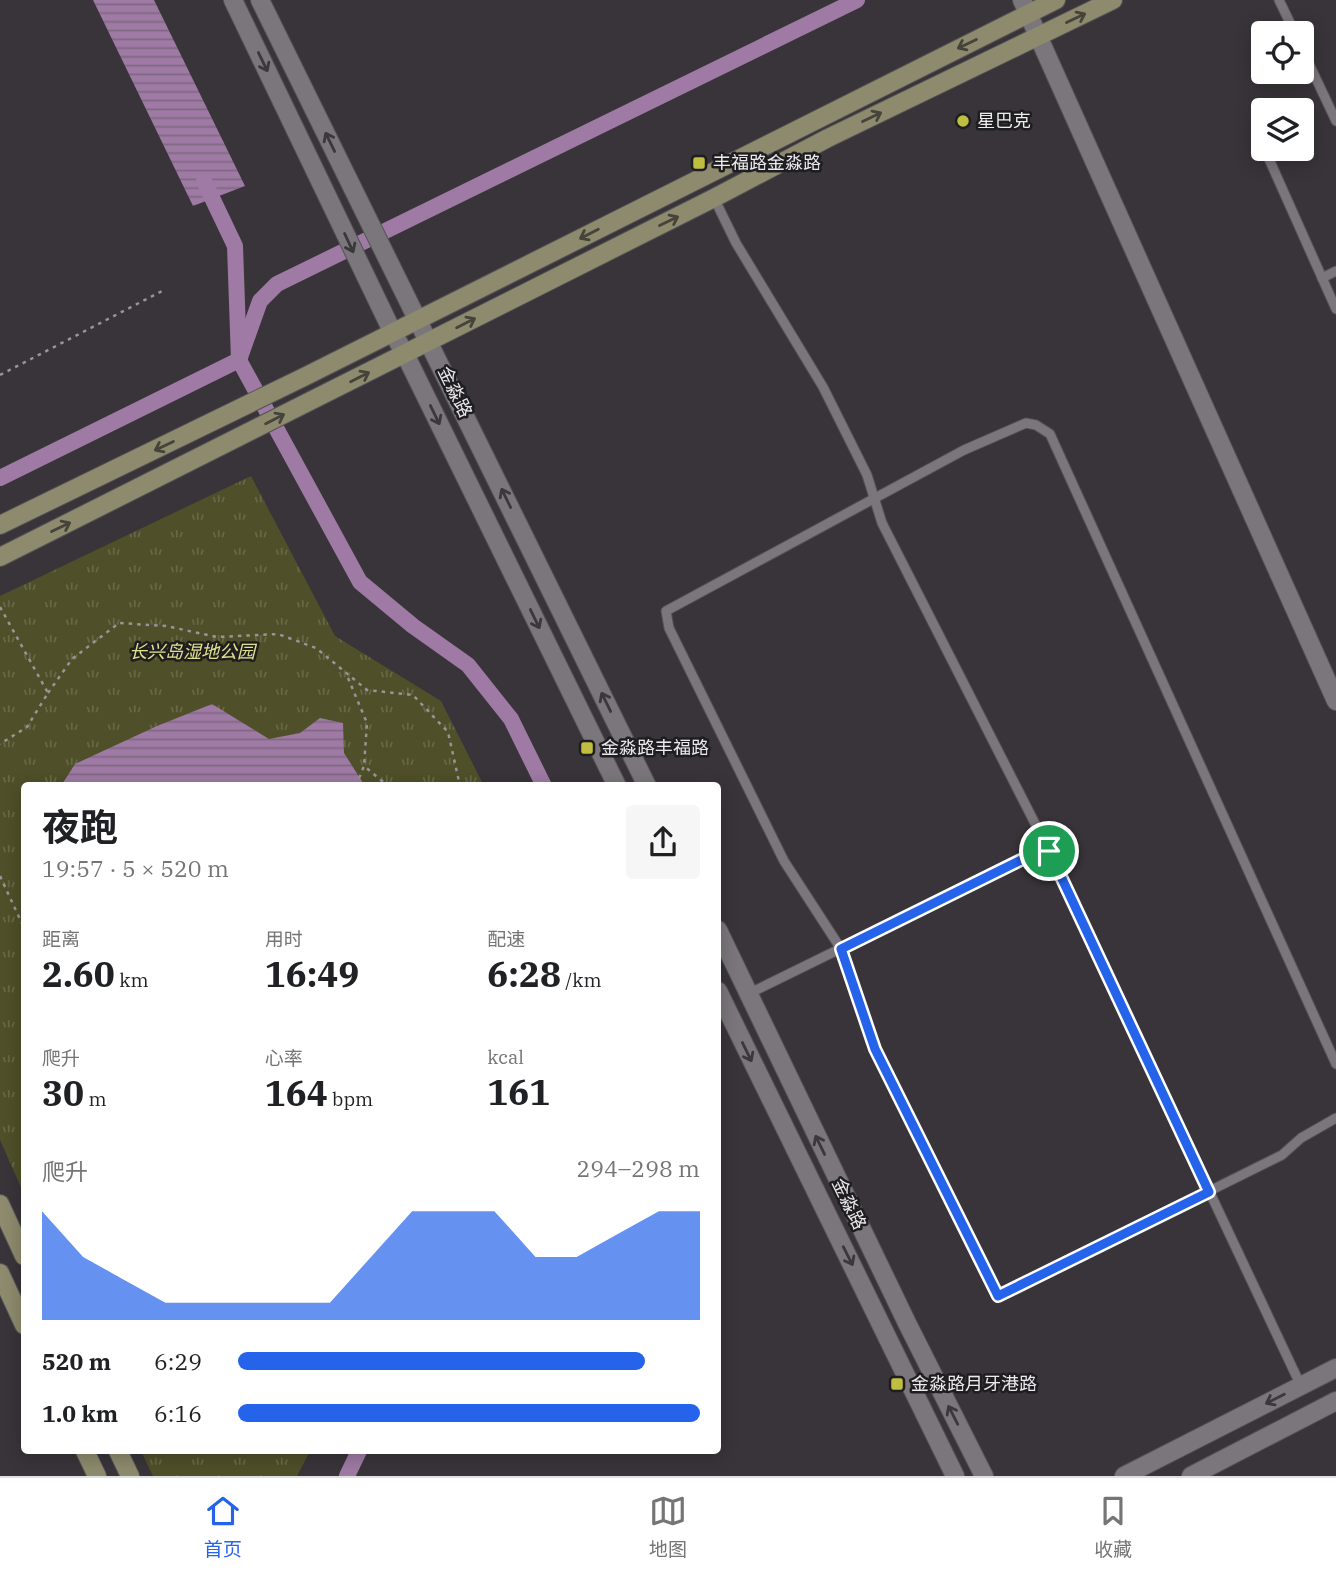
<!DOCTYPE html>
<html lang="zh">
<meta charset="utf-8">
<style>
:root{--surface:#fff;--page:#f6f6f6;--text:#202124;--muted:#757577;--line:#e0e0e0;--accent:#2563eb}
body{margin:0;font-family:"IBM Plex Serif","Noto Sans SC",serif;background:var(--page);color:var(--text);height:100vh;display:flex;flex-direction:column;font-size:26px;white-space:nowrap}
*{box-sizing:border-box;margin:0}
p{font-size:23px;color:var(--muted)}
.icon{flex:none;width:38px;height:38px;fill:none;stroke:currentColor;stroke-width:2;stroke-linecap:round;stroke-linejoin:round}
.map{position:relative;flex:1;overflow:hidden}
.details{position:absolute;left:21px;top:782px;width:700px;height:672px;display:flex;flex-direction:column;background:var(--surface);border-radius:7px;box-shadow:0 4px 18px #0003}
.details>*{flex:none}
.controls{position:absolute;left:1251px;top:21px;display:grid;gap:14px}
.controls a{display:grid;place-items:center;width:63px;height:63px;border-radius:7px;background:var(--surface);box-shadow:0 4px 18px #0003;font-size:35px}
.pin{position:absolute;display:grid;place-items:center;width:60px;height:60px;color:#fff;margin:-30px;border:4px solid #fff;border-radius:50%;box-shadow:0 2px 7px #0007}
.round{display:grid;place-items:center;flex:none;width:74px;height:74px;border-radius:7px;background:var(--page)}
.headline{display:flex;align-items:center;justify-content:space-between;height:119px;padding:0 21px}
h1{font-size:38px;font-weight:700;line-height:52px}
.figures{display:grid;grid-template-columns:repeat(3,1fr);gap:10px;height:119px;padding:7px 21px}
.figures div{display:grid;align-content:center}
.figures b{font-size:35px;font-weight:700}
.figures small{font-size:19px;font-weight:400}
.figures p{font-size:19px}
.chart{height:196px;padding:14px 21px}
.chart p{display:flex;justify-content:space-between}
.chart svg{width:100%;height:126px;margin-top:7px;fill:var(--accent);opacity:.7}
ul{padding:0 21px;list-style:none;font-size:23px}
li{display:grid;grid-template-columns:112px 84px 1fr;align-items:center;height:52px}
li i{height:18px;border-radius:9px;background:var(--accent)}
.menu{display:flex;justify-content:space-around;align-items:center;height:98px;border-top:2px solid var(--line);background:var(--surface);font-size:19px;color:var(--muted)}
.menu a{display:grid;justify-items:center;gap:4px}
.menu .active{color:var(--accent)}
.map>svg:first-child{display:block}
.park{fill:url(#park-tufts)}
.water{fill:url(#water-rules)}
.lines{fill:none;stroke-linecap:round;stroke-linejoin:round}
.canal{stroke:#9e7aa4;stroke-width:16}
.lane-casing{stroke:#545255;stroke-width:11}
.street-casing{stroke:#545255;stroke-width:20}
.secondary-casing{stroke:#545255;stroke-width:20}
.path{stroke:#979598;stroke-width:2.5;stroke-dasharray:3.5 5;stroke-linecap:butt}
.lane{stroke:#7a767b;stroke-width:9}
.street{stroke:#7a767b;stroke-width:18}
.secondary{stroke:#8d8a6d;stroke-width:18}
.oneway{stroke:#45433a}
.oneway2{stroke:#3a383b}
.route-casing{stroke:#fff;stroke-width:14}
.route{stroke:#2563eb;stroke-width:9}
.poi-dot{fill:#c0be41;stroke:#1e1d1f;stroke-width:2.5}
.labels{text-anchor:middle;stroke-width:5;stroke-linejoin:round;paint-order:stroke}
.poi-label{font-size:18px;fill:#eceaed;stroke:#1e1d1f;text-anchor:start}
.street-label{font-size:18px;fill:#eceaed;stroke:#1e1d1f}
.park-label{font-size:18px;font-style:italic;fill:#e1e18e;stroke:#1e1d1f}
</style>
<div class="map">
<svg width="1336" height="1476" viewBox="0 0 1336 1476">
<defs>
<pattern id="park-tufts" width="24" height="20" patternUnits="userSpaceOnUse" patternTransform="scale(1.75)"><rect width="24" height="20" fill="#4f4f29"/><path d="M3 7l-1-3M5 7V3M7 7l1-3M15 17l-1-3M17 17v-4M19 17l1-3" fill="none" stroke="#686848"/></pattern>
<pattern id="water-rules" width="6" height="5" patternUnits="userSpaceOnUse" patternTransform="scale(1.75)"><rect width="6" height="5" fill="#9e7aa4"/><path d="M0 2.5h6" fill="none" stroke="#806883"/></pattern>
</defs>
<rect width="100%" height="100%" fill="#383439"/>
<!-- park -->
<g class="park">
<polygon points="251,476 335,636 441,701 484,786 24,786 24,1194 0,1140 0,596"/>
<polygon points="141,1451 310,1451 297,1476 153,1476"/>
</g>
<!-- water -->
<g class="water">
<polygon points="93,0 154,0 245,186 193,206"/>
<polygon points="212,704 269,739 300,733 320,718 343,723 344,753 365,786 61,786 75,764 157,726"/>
</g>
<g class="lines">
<!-- canal -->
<g class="canal">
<polyline points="204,181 235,246 239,360 360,582 413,626 468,665 511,719 544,786"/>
<polyline points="0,478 239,360 260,301 277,284 857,0"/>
<polyline points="347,1476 359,1451"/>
</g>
<!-- lane casing -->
<g class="lane-casing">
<g id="lane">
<polyline points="1279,0 1295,33"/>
<polyline points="1302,49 1336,121"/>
<polyline points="1269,159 1336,309"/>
<polyline points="714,198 736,243 823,387 867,475 882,523 1049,851 1301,1386"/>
<polyline points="1322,278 1336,271"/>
<polyline points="748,994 1033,854 1049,851"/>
<polyline points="1336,1064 1050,434 1036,425 1026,423 964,450 666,611 669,628 784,861 841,949 875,1049 998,1296 1282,1155 1301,1138 1336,1118"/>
</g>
</g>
<!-- street casing -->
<g class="street-casing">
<g id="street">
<polyline points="233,0 393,333 405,354 617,786"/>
<polyline points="260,0 647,786"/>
<polyline points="1022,0 1336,701"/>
<polyline points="718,930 907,1323 984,1476"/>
<polyline points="718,991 955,1476"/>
<polyline points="1124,1476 1336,1368"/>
<polyline points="1191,1476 1336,1401"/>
</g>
</g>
<!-- secondary casing -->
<g class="secondary-casing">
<g id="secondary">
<polyline points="0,525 304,377 1056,0"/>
<polyline points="0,557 714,198 828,138 1113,0"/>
<polyline points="0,1204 24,1256"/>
<polyline points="0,1273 24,1325"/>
<polyline points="85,1451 97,1476"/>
<polyline points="118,1451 130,1476"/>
</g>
</g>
<!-- path -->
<g class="path">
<polyline points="0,375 166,289"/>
<polyline points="0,607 48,693 27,727 0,744"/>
<polyline points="348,678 367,723 364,766"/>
<polyline points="48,693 72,659 119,623 166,626 217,637 278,634 316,648 367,690 413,695 448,732 460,786"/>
<polyline points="356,786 364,766 388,786"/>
<polyline points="0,876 24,928"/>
</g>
<!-- lane -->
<use href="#lane" class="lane"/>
<!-- street -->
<use href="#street" class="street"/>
<!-- secondary -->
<use href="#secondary" class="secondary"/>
</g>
<!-- one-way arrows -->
<defs><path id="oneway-shaft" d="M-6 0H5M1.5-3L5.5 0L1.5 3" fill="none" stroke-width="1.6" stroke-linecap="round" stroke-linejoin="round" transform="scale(1.75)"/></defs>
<g class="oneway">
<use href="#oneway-shaft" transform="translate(1076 18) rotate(-26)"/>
<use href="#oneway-shaft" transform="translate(967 44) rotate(154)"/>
<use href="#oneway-shaft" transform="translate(872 117) rotate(-26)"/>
<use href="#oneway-shaft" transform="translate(669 221) rotate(-26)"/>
<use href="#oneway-shaft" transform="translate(589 234) rotate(153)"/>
<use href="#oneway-shaft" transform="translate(466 323) rotate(-27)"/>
<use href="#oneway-shaft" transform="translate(360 377) rotate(-27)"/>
<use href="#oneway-shaft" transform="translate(275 419) rotate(-27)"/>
<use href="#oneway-shaft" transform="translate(164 446) rotate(154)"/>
<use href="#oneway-shaft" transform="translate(61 527) rotate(-26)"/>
</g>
<g class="oneway2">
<use href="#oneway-shaft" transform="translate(263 62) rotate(64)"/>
<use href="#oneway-shaft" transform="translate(330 142) rotate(-116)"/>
<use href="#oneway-shaft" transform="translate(349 243) rotate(65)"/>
<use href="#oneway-shaft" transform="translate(435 415) rotate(64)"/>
<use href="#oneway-shaft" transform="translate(506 498) rotate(-116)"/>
<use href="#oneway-shaft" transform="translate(535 619) rotate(64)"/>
<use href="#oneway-shaft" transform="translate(606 702) rotate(-116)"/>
<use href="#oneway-shaft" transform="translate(747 1052) rotate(64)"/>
<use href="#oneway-shaft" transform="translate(820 1145) rotate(-116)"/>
<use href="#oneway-shaft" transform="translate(848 1256) rotate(63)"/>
<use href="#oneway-shaft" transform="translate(1275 1399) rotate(153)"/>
<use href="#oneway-shaft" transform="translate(953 1415) rotate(-117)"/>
</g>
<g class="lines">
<!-- route casing -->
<g class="route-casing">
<polygon id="route" points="1049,851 1209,1192 998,1296 875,1049 841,949 1033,854"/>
</g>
<!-- route -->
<use href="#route" class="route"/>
</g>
<!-- markers -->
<g class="poi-dot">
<circle cx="963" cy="121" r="7"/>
<rect x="692" y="156" width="14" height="14" rx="3.5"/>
<rect x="580" y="741" width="14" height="14" rx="3.5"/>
<rect x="890" y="1377" width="14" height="14" rx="3.5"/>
</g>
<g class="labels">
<!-- poi labels -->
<g class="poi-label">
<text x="977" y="127">星巴克</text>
<text x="713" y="169">丰福路金淼路</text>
<text x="601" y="754">金淼路丰福路</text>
<text x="911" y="1390">金淼路月牙港路</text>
</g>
<!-- street labels -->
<g class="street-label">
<text transform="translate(455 392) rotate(64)" y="6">金淼路</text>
<text transform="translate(849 1204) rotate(64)" y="6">金淼路</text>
</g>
<!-- park labels -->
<g class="park-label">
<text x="192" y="658">长兴岛湿地公园</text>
</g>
</g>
</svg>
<div class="controls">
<a><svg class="icon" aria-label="locate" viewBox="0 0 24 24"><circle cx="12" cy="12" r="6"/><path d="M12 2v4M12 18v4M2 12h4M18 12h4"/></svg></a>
<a><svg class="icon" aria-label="layers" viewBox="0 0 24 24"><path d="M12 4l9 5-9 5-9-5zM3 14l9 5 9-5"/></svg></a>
</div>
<div class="pin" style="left:1049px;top:851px;background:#1e9e55"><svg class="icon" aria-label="arrive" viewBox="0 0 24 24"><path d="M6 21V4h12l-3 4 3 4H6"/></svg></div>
<section class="details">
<div class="headline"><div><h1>夜跑</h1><p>19:57 · 5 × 520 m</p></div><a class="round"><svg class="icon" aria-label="share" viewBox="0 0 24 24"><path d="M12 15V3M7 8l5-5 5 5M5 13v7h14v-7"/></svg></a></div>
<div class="figures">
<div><p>距离</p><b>2.60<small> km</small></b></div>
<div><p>用时</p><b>16:49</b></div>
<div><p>配速</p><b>6:28<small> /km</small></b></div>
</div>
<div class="figures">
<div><p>爬升</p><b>30<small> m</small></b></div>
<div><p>心率</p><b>164<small> bpm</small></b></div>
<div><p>kcal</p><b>161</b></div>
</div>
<div class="chart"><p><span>爬升</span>294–298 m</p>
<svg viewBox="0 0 160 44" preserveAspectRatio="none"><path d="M0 44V6L10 22L20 30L30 38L40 38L50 38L60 38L70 38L80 22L90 6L100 6L110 6L120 22L130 22L140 14L150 6L160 6V44z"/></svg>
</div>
<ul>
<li><b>520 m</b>6:29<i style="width:88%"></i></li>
<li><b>1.0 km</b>6:16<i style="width:100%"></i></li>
</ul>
</section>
</div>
<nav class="menu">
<a class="active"><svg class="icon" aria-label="home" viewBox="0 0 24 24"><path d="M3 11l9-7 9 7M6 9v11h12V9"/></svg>首页</a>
<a><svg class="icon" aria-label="map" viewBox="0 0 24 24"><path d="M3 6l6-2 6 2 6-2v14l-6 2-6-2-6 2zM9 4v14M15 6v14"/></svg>地图</a>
<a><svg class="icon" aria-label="saved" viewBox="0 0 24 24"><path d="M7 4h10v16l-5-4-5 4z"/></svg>收藏</a>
</nav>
